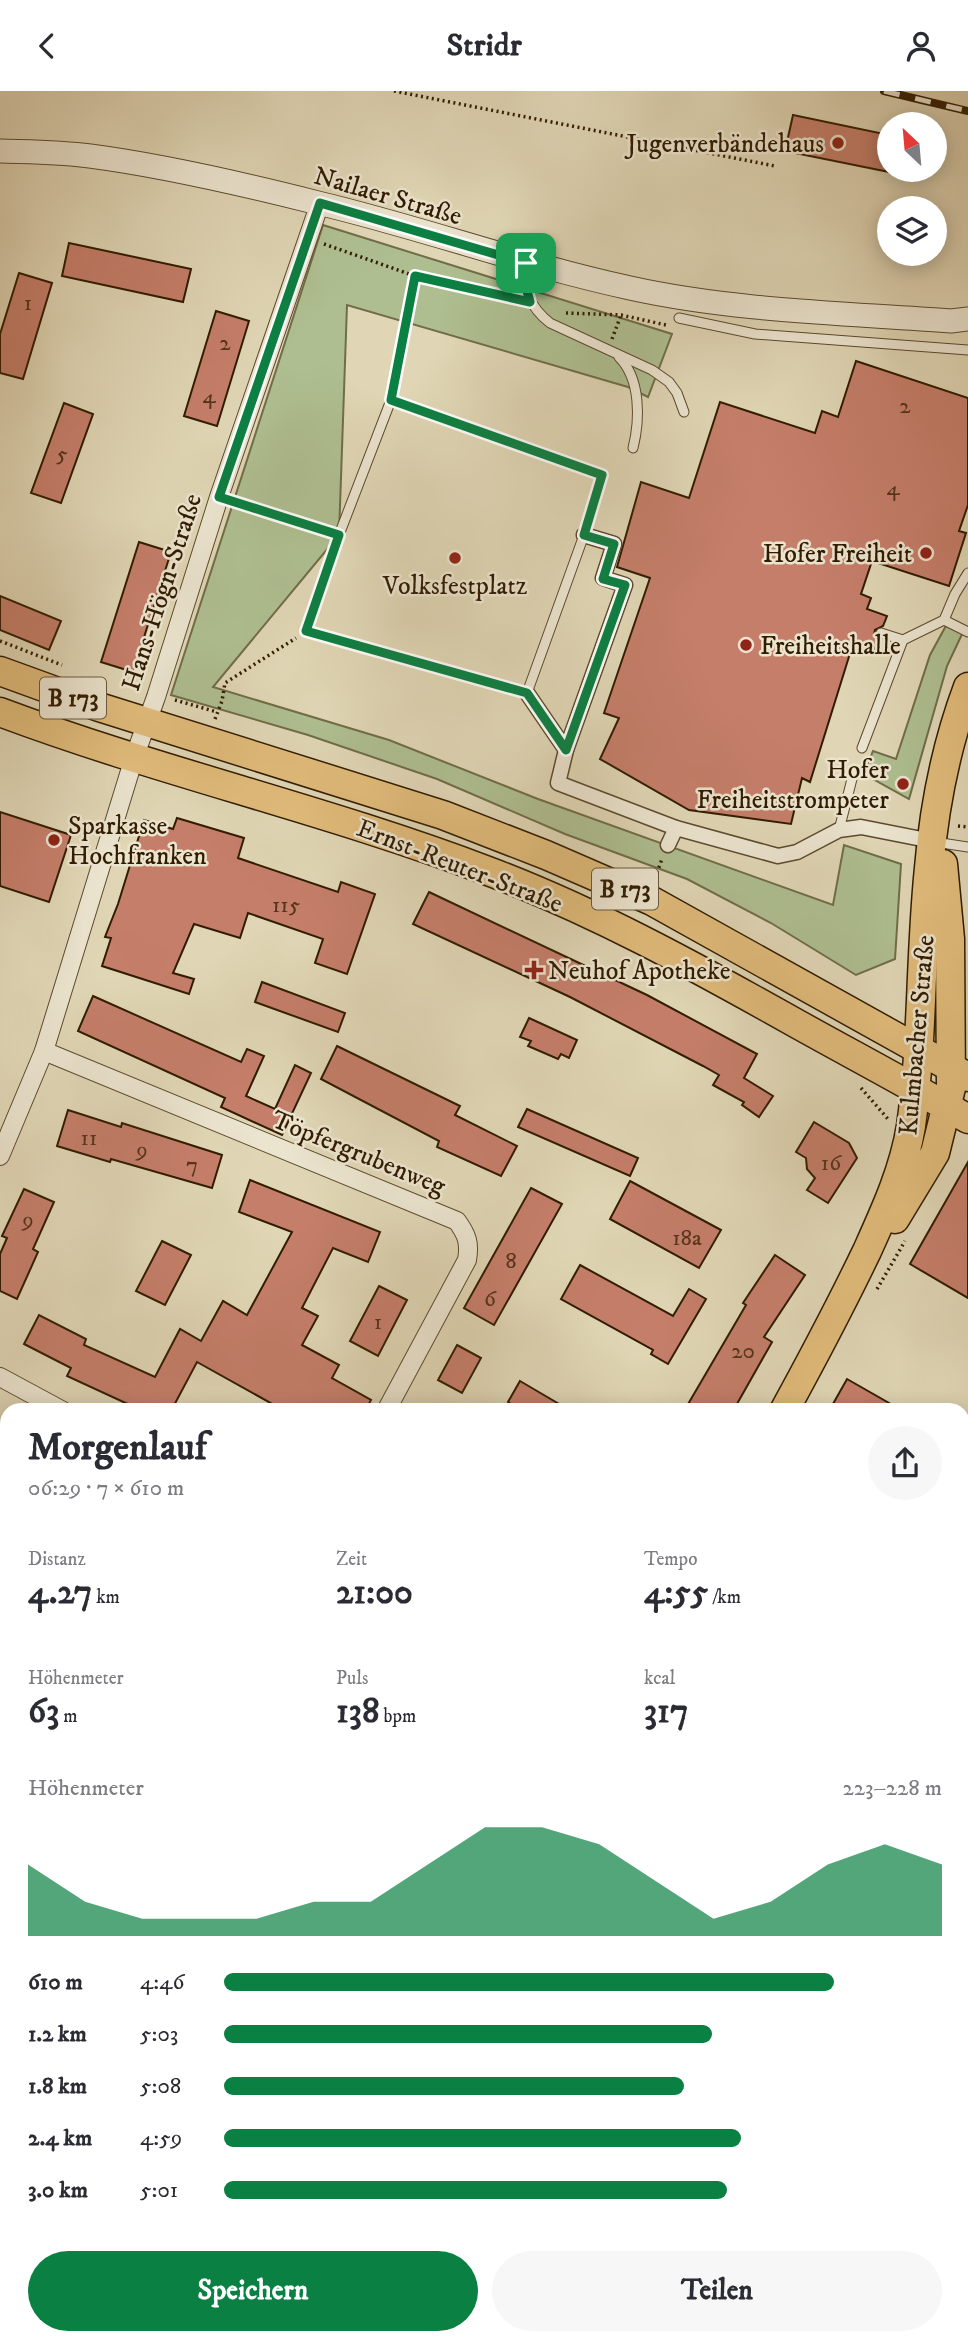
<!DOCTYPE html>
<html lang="de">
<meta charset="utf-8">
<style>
:root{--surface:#fff;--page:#f7f7f7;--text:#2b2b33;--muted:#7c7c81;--accent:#0b8043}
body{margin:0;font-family:"IM FELL DW Pica",serif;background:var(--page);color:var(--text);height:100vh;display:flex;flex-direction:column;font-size:26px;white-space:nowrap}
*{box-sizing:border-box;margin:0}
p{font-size:23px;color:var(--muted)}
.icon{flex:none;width:38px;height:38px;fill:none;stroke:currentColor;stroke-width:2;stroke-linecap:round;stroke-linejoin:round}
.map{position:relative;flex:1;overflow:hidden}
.panel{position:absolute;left:0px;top:1312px;width:970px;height:942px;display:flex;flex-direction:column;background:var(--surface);border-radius:21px 21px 0 0;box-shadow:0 4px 18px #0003}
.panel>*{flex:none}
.needle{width:46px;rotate:334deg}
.buttons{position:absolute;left:877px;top:21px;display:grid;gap:14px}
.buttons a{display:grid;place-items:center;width:70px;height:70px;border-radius:50%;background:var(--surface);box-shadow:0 4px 18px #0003;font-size:35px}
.pin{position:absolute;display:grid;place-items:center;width:60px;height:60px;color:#fff;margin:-30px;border-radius:14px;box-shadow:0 4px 10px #0006}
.round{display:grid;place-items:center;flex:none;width:74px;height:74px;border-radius:37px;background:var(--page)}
.head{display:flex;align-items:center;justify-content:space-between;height:119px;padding:0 28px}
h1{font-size:38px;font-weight:700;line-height:52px}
.stats{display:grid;grid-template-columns:repeat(3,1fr);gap:10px;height:119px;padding:7px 28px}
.stats div{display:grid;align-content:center}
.stats b{font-size:35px;font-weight:700}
.stats small{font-size:19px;font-weight:400}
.stats p{font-size:19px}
.chart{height:196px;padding:14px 28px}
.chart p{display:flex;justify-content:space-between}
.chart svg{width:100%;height:126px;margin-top:7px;fill:var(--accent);opacity:.7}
.action{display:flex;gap:14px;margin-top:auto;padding:14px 28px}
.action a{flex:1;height:80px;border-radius:42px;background:var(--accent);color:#fff;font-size:28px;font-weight:700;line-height:80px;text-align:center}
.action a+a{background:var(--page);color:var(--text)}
ul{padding:0 28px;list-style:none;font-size:23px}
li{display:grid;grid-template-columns:112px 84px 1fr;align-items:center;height:52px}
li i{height:18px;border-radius:9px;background:var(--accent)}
header{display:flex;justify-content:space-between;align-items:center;height:91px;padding:0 28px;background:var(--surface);font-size:32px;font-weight:700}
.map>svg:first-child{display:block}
.green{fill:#aebe90;stroke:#706d48;stroke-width:2}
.building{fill:#c57e6a;stroke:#311c00;stroke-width:2}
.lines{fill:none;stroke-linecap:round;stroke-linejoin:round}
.service-casing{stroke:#5d4a2d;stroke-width:11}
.pedestrian-casing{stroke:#5d4a2d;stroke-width:17}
.minor-casing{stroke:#5d4a2d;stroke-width:20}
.tertiary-casing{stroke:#5d4a2d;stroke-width:25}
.primary-casing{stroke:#311c00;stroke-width:31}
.path{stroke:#311c00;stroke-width:3.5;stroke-dasharray:2 3.5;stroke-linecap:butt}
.service{stroke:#ebe4cf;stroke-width:9}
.pedestrian{stroke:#ebe4cf;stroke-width:14}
.minor{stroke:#ebe4cf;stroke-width:18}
.tertiary{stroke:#ebe4cf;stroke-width:23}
.primary{stroke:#e0bb7a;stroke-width:28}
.rail-casing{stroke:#311c00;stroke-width:8}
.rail{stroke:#ebe4cf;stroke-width:5;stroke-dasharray:16;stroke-linecap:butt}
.route-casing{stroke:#fff;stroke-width:14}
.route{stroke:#0b8043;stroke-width:9}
.poi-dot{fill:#8f2418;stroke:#ebe4cf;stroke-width:2.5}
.labels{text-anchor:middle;stroke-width:5;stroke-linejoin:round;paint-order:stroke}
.number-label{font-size:23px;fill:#56341a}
.shield{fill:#ebe4cf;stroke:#69583e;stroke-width:2}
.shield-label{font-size:24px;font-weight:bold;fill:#311c00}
.poi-label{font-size:26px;fill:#311c00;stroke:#ebe4cf;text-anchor:end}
.street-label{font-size:26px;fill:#311c00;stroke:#ebe4cf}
</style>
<header><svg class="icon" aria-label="back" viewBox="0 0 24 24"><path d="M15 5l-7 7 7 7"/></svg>Stridr<svg class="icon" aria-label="person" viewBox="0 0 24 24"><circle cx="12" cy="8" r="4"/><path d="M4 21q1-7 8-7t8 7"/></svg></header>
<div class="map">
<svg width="968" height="2254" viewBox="0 0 968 2254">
<rect width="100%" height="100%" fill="#e0d6b5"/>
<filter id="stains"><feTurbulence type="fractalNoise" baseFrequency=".00286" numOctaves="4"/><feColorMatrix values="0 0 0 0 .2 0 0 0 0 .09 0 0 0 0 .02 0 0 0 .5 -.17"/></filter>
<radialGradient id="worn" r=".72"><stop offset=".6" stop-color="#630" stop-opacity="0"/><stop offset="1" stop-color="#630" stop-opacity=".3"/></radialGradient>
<!-- green -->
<g class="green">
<polygon points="323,134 672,243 648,306 628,296 347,214 339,444 213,596 389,649 538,708 833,814 844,754 901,773 895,868 856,884 771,832 687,788 565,743 437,688 308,644 171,604"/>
<polygon points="948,531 964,539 947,575 909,708 864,683 873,660 896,668 930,564"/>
<polygon points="7,1331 7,1596 0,1601 0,1338"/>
</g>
<!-- building -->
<g class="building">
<polygon points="793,24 889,44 889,81 785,60"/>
<polygon points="69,152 191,178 183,211 62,185"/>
<polygon points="19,182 52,192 23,288 0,282 0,243"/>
<polygon points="216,220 249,230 217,335 184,325"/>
<polygon points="856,270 968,307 968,414 959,440 966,442 949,495 872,470 861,503 871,507 867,518 887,525 883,535 875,539 874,544 878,548 873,563 852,556 810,691 802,687 791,733 689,719 600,668 619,627 604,622 650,487 617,476 641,391 689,407 720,311 815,342 822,320 838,326"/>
<polygon points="64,312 93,323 61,412 31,402"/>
<polygon points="139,451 171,461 133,581 101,571"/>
<polygon points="0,505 61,530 49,559 0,539"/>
<polygon points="0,721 71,744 49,811 0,795"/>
<polygon points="177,727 244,747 238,767 338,801 341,791 375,803 347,883 315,872 323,848 248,822 240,847 194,833 173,882 194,888 189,903 102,875 111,847 105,846 118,813 144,729 173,738"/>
<polygon points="429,801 647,904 757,963 744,987 773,1005 759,1026 742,1014 744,1011 713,994 719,984 703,975 570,906 413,833"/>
<polygon points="262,891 345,922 338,941 255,911"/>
<polygon points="93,905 241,971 247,958 264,965 246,1005 275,1018 295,974 311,982 282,1044 221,1016 225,1007 78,940"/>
<polygon points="529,927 577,949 569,967 561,963 558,968 528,955 531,950 520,946"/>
<polygon points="337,955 460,1015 455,1024 517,1055 501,1085 437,1056 439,1050 321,988"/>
<polygon points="527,1018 638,1067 630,1085 518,1036"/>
<polygon points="68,1019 121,1036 122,1032 222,1064 212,1097 111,1068 110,1071 57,1055"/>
<polygon points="814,1031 849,1052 857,1067 828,1112 807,1099 815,1087 807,1078 806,1067 796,1061"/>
<polygon points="968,1071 968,1207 910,1173"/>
<polygon points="250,1089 380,1141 368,1171 333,1157 302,1217 318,1225 302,1254 339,1274 332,1287 371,1309 365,1320 285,1320 197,1271 171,1320 127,1320 130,1314 67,1285 71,1277 24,1253 39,1224 86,1248 84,1254 155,1286 180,1238 201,1250 223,1210 247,1224 292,1141 239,1121"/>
<polygon points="630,1090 721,1139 699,1177 610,1128"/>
<polygon points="531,1097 562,1113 494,1234 464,1217"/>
<polygon points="24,1098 54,1111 33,1158 38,1161 17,1208 0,1200 0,1163 7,1147 2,1145"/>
<polygon points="162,1150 191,1164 165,1214 136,1200"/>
<polygon points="775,1164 805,1184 764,1246 772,1251 733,1320 684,1320 746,1214 743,1212"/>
<polygon points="580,1174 673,1225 689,1198 706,1208 668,1273 651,1263 653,1259 561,1208"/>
<polygon points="379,1195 407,1209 378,1265 350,1250"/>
<polygon points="457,1254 481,1267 462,1302 438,1289"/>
<polygon points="847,1288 903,1320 829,1320"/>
<polygon points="520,1290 571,1320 523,1320 508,1311"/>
</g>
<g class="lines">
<!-- service casing -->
<g class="service-casing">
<g id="service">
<path d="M526,172C520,196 531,217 550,232L652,279L669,291L677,302L684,321"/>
<polyline points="679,227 755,243 968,259"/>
<path d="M619,266C641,288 640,329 633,357"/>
<polygon points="391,309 602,384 584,444 527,602 306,540 339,444"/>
<polyline points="219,406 339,444"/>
<polyline points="944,529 968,541"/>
<polyline points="881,542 903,549"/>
<polyline points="862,657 903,549 944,529 955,503 968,482"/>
<polyline points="839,739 854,680"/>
<polyline points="935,751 968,756"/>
</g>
</g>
<!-- pedestrian casing -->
<g class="pedestrian-casing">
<g id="pedestrian">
<polyline points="584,444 614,453 603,487 625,494 566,659 558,692 676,737 778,765 797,761 839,739 861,736 932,750"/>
<polyline points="527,602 566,659"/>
<polyline points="668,754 676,737"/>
</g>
</g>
<!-- minor casing -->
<g class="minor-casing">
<g id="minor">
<path d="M44,960L457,1130C467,1144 470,1152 467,1169L386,1320"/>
<polyline points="0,1065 44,960 134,667 156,606 219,406 320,112"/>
<polyline points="0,1286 63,1320"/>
<polyline points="600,2247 602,2254"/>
</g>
</g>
<!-- tertiary casing -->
<g class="tertiary-casing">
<path id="tertiary" d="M0,60C30,61 60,61 90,65C166,75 243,93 318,112C423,137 524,174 630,197C734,220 844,222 951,230L968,228"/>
</g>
<!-- primary casing -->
<g class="primary-casing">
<g id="primary">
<polyline points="0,580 99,616 443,724 546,764 652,810 968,986"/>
<path d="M0,621C160,681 328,719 488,780C594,820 694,875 792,930C851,963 910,994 968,1028"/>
<polyline points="895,1128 935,1062 951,997 950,848 943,773"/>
<path d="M784,1320C813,1267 841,1214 867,1160C885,1120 904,1079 911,1035C923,950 920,863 929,777C934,717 947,652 968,596"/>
<polyline points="962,1874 968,1870"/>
<polyline points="0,2170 7,2162"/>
</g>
</g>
<!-- path -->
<g class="path">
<polyline points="394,0 775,75"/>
<polyline points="324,153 415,185 515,207"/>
<polyline points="566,222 621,224 666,234"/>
<polyline points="612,248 621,224"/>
<polyline points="394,296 415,185"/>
<polyline points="0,550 62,574"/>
<polyline points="175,609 217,621"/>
<polyline points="215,628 222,610 225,592 296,547"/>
<polyline points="958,735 968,736"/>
<polyline points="655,787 662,768"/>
<polyline points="861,997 888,1028"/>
<polyline points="877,1198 905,1150"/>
<polyline points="755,1320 760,1311"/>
<polyline points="0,1610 7,1605"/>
<polyline points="962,1823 968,1819"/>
</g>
<!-- service -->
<use href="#service" class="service"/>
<!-- pedestrian -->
<use href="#pedestrian" class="pedestrian"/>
<!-- minor -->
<use href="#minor" class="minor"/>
<!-- tertiary -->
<use href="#tertiary" class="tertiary"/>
<!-- primary -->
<use href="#primary" class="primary"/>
<!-- rail casing -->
<g class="rail-casing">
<polyline id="rail" points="884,0 968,20"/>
</g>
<!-- rail -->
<use href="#rail" class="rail"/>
</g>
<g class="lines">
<!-- route casing -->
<g class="route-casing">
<polygon id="route" points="320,112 526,172 523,185 530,211 415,185 391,309 602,384 584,444 614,453 603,488 625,494 566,659 527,602 306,540 339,444 219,406"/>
</g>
<!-- route -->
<use href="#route" class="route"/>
</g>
<!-- markers -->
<g class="poi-dot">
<circle cx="838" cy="52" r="7"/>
<circle cx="926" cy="462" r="7"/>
<circle cx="455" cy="467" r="7"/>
<circle cx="746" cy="554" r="7"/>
<circle cx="903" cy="693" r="7"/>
<circle cx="54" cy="749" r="7"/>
<path d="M530.5 868.5h7v7h7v7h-7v7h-7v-7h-7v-7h7z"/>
</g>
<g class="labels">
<!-- number labels -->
<g class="number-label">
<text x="28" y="219">1</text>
<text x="225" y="259">2</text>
<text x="209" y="312">4</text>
<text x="905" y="322">2</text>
<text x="62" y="370">5</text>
<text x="893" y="404">4</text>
<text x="286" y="821">115</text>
<text x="89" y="1054">11</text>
<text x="142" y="1066">9</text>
<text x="831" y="1079">16</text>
<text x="192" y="1081">7</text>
<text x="28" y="1136">9</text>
<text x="687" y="1154">18a</text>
<text x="511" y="1177">8</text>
<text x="490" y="1215">6</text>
<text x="378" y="1238">1</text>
<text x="743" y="1267">20</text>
</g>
<!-- shield labels -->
<g class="shield">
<rect x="40" y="586.5" width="66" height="41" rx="5"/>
<rect x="592" y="777.5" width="66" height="41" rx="5"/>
</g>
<g class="shield-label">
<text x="73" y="615">B 173</text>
<text x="625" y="806">B 173</text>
</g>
<!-- poi labels -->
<g class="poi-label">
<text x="824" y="61">Jugenverbändehaus</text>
<text x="912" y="471">Hofer Freiheit</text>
<text x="455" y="503" text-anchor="middle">Volksfestplatz</text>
<text x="760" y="563" text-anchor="start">Freiheitshalle</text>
<text x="889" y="687">Hofer<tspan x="889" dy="30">Freiheitstrompeter</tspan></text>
<text x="68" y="743" text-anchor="start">Sparkasse<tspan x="68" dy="30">Hochfranken</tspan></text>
<text x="548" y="888" text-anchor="start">Neuhof Apotheke</text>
</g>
<!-- street labels -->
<g class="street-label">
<text transform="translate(388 104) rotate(16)" y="9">Nailaer Straße</text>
<text transform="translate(161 501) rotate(-72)" y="9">Hans-Högn-Straße</text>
<text transform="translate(460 774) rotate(21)" y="9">Ernst-Reuter-Straße</text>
<text transform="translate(916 944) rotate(-85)" y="9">Kulmbacher Straße</text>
<text transform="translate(359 1061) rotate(22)" y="9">Töpfergrubenweg</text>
</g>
</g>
<rect width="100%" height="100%" filter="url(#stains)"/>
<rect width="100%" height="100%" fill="url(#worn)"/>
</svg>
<div class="buttons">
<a><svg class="needle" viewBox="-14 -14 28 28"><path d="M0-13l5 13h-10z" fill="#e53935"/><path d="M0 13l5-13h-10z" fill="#7c7c81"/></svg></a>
<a><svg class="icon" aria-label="layers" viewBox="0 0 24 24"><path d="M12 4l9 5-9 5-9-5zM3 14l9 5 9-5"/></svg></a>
</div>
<div class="pin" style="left:526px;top:172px;background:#1e9e55"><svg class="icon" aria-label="arrive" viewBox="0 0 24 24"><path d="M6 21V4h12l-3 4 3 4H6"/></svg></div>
<section class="panel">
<div class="head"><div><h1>Morgenlauf</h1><p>06:29 · 7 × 610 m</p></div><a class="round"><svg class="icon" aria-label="share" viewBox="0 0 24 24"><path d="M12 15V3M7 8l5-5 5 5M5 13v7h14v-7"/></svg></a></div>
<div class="stats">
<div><p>Distanz</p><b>4.27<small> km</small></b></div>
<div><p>Zeit</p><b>21:00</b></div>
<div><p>Tempo</p><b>4:55<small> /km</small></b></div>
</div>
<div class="stats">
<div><p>Höhenmeter</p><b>63<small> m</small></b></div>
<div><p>Puls</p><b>138<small> bpm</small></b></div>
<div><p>kcal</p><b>317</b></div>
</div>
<div class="chart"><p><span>Höhenmeter</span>223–228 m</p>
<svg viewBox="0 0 160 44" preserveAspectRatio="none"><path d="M0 44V19L10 32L20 38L30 38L40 38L50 32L60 32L70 19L80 6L90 6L100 12L110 25L120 38L130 32L140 19L150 12L160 19V44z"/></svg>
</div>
<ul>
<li><b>610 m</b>4:46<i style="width:85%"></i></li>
<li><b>1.2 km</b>5:03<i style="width:68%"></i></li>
<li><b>1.8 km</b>5:08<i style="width:64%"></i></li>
<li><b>2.4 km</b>4:59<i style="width:72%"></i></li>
<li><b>3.0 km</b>5:01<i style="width:70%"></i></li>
</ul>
<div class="action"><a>Speichern</a><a>Teilen</a></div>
</section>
</div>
